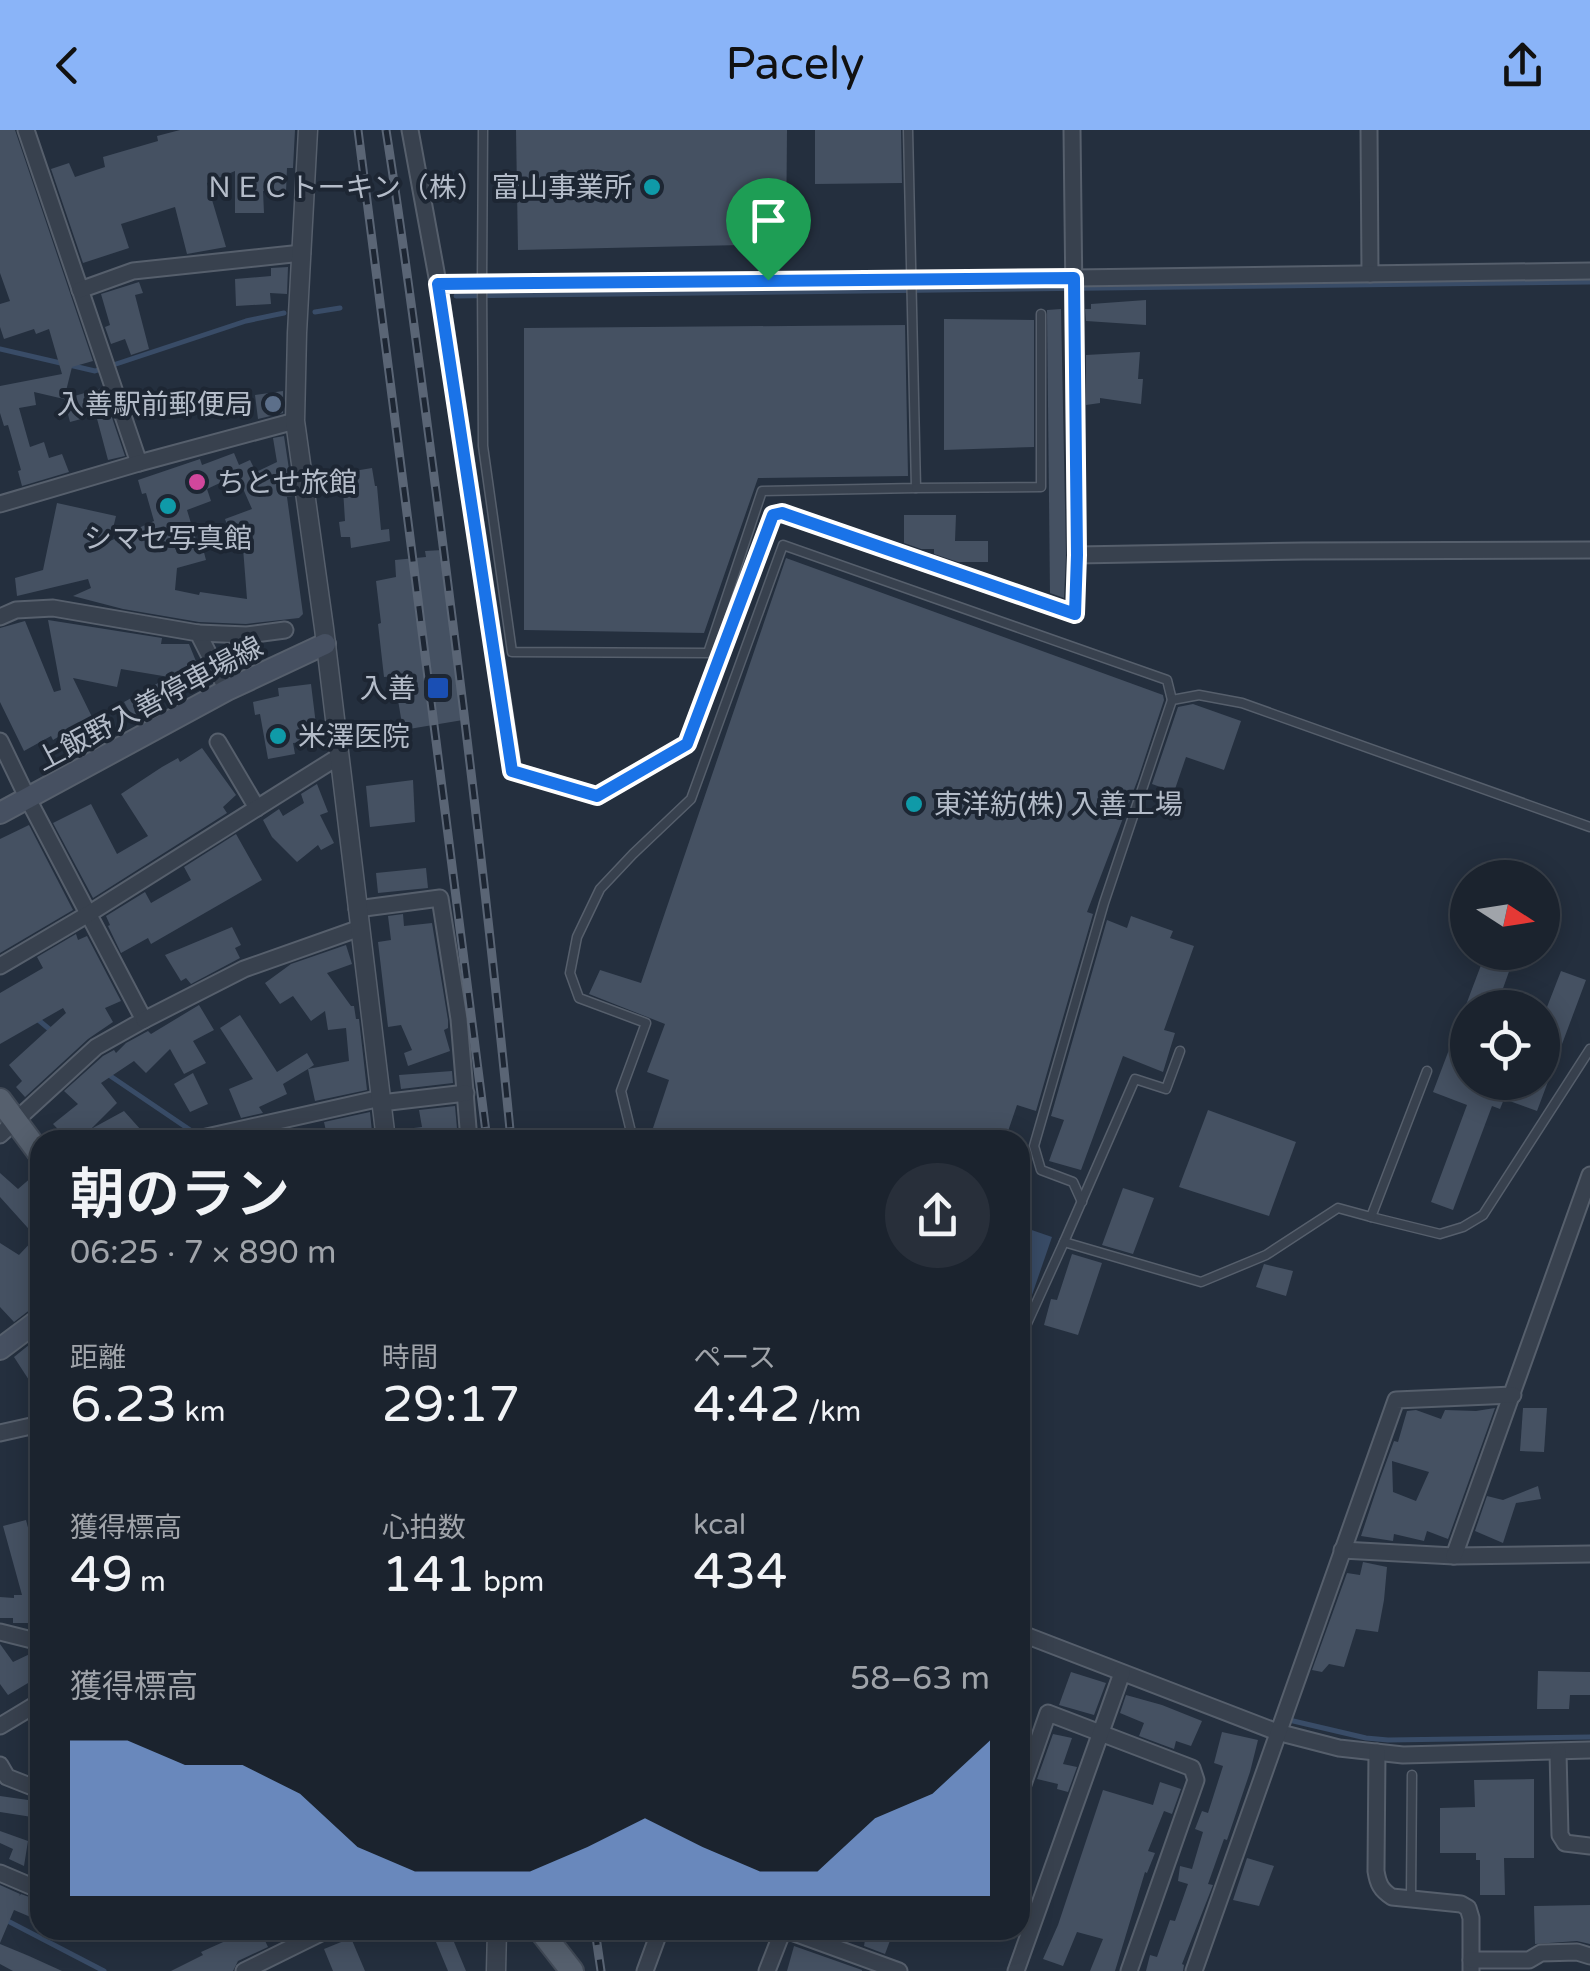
<!DOCTYPE html>
<html lang="ja">
<meta charset="utf-8">
<style>
:root{--surface:#1b232e;--page:#282f3a;--text:#f1f3f6;--muted:#a0a4aa;--line:#39404a;--accent:#8ab4f8}
body{margin:0;font-family:"Varela Round","Noto Sans JP",sans-serif;background:var(--page);color:var(--text);height:100vh;display:flex;flex-direction:column;font-size:38px;white-space:nowrap}
*{box-sizing:border-box;margin:0}
p{font-size:32px;color:var(--muted)}
.icon{flex:none;width:55px;height:55px;fill:none;stroke:currentColor;stroke-width:2;stroke-linecap:round;stroke-linejoin:round}
.map{position:relative;flex:1;overflow:hidden}
.details{position:absolute;left:30px;top:1000px;width:1000px;height:810px;display:flex;flex-direction:column;background:var(--surface);border-radius:30px;box-shadow:0 5px 25px #0003,0 0 0 2px var(--line)}
.details>*{flex:none}
.needle{width:65px;rotate:102deg}
.tools{position:absolute;left:1450px;top:730px;display:grid;gap:20px}
.tools a{display:grid;place-items:center;width:110px;height:110px;border-radius:50%;background:var(--surface);box-shadow:0 5px 25px #0003,0 0 0 2px var(--line);font-size:50px}
.pin{position:absolute;display:grid;place-items:center;width:85px;height:85px;color:#fff;margin:-102px -42px;border-radius:50% 50% 50% 0;rotate:-45deg;box-shadow:0 0 10px #0007}
.pin .icon{rotate:45deg}
.round{display:grid;place-items:center;flex:none;width:105px;height:105px;border-radius:52px;background:var(--page)}
.overview{display:flex;align-items:center;justify-content:space-between;height:170px;padding:0 40px}
h1{font-size:55px;font-weight:600;line-height:75px}
.figures{display:grid;grid-template-columns:repeat(3,1fr);gap:15px;height:170px;padding:10px 40px}
.figures div{display:grid;align-content:center}
.figures b{font-size:50px;font-weight:600}
.figures small{font-size:28px;font-weight:400}
.figures p{font-size:28px}
.chart{height:280px;padding:20px 40px}
.chart p{display:flex;justify-content:space-between}
.chart svg{width:100%;height:180px;margin-top:10px;fill:var(--accent);opacity:.7}
header{display:flex;justify-content:space-between;align-items:center;height:130px;padding:0 40px;background:var(--accent);color:#111;font-size:45px;font-weight:600}
.map>svg:first-child{display:block}
.water{fill:#394c67}
.lines{fill:none;stroke-linecap:round;stroke-linejoin:round}
.stream{stroke:#394c67;stroke-width:5}
.building{fill:#455162;fill-rule:evenodd}
.service-casing{stroke:#565f6c;stroke-width:11}
.minor-casing{stroke:#565f6c;stroke-width:19}
.tertiary-casing{stroke:#565f6c;stroke-width:21}
.secondary-casing{stroke:#565f6c;stroke-width:24}
.primary-casing{stroke:#414a57;stroke-width:26}
.service{stroke:#38414e;stroke-width:8}
.minor{stroke:#38414e;stroke-width:15}
.tertiary{stroke:#38414e;stroke-width:18}
.secondary{stroke:#465061;stroke-width:20}
.primary{stroke:#56606e;stroke-width:22}
.rail-casing{stroke:#5a6575;stroke-width:9}
.rail{stroke:#1d2633;stroke-width:5;stroke-dasharray:15;stroke-linecap:butt}
.route-casing{stroke:#fff;stroke-width:20}
.route{stroke:#1a73e8;stroke-width:12}
.culture-dot{fill:#0f9aa8;stroke:#1d2633;stroke-width:4}
.service-dot{fill:#5c6f8a;stroke:#1d2633;stroke-width:4}
.hotel-dot{fill:#d1479c;stroke:#1d2633;stroke-width:4}
.transit-dot{fill:#1a4fb4;stroke:#1d2633;stroke-width:4}
.labels{text-anchor:middle;stroke-width:8;stroke-linejoin:round;paint-order:stroke}
.poi-label{font-size:28px;fill:#b4bcc9;stroke:#1d2633;text-anchor:end}
.street-label{font-size:28px;fill:#b4bcc9;stroke:#1d2633}
</style>
<header><svg class="icon" aria-label="back" viewBox="0 0 24 24"><path d="M15 5l-7 7 7 7"/></svg>Pacely<svg class="icon" aria-label="share" viewBox="0 0 24 24"><path d="M12 15V3M7 8l5-5 5 5M5 13v7h14v-7"/></svg></header>
<div class="map">
<svg width="1590" height="1841" viewBox="0 0 1590 1841">
<rect width="100%" height="100%" fill="#242f3e"/>
<!-- water -->
<polygon class="water" points="1020,1096 1052,1107 1032,1165 1020,1161"/>
<g class="lines">
<!-- stream -->
<g class="stream">
<polyline points="456,166 1590,152"/>
<polyline points="315,182 340,178"/>
<polyline points="0,219 95,241 246,191 284,183"/>
<polyline points="36,888 54,903"/>
<polyline points="106,943 196,1004"/>
<polyline points="1289,1590 1366,1608 1388,1610 1590,1607"/>
<polyline points="0,1787 104,1841"/>
</g>
</g>
<!-- building -->
<g class="building">
<polygon points="0,0 15,0 93,231 72,237 64,269 34,262 36,275 19,278 30,317 44,312 49,328 62,324 69,342 22,356 18,341 21,340 8,295 4,296 0,283 0,256 62,244 49,199 36,204 34,199 4,209 0,197 0,174 10,171 0,143"/>
<polygon points="180,0 295,0 293,38 287,38 286,62 263,61 264,83 235,83 235,41 207,53 226,117 187,124 175,77 121,94 129,118 83,133 51,39 69,33 75,47 105,37 103,27 158,11 157,6"/>
<polygon points="516,0 787,0 786,114 518,120"/>
<polygon points="815,0 901,0 902,53 815,54"/>
<polygon points="288,137 287,164 270,163 271,174 236,176 235,149 271,146 271,138"/>
<polygon points="139,152 143,163 135,165 149,219 131,225 125,209 111,214 105,197 110,195 101,164"/>
<polygon points="1146,170 1146,195 1086,191 1085,179 1091,179 1091,174"/>
<polygon points="1061,179 1066,425 1064,468 1050,463 1047,180"/>
<polygon points="944,189 1034,190 1034,317 944,320"/>
<polygon points="905,195 908,346 758,348 704,503 524,500 524,198"/>
<polygon points="1140,222 1138,249 1143,249 1141,274 1100,268 1100,273 1086,275 1086,225"/>
<polygon points="102,258 125,326 108,330 96,285 70,292 64,269"/>
<polygon points="283,261 283,283 258,289 255,265"/>
<path d="M284,306L293,366L287,367L303,484L299,488L246,494L199,492L123,479L73,466L91,458L88,449L17,466L15,448L43,440L57,373L116,386L110,411L154,391L146,363L142,364L138,350L200,329L202,335L234,323L239,335L250,330L256,342L277,332L273,308ZM237,345L252,379L225,389L236,421L243,418L247,469L200,462L199,465L175,460L177,438L206,430L201,411L197,413L187,380L211,371L207,359Z"/>
<polygon points="372,338 375,356 377,356 381,400 389,399 390,411 351,418 350,407 341,407 339,392 345,391 342,343"/>
<polygon points="904,385 956,385 955,411 988,411 988,432 958,432 934,424 934,419 921,419 904,413"/>
<polygon points="443,420 463,590 403,600 394,546 384,547 378,494 381,493 376,451 396,447 395,430 426,427 425,421"/>
<polygon points="786,428 1163,565 1164,570 1138,649 1087,782 1093,784 1036,981 1017,975 1005,1010 649,1010 669,950 647,942 665,894 589,864 600,840 641,853"/>
<polygon points="48,490 162,508 161,514 189,514 204,551 156,575 157,577 134,590 124,572 169,547 121,539 117,557 73,548 92,587 53,610 51,606 24,621 0,572 0,498 25,491 54,562 61,560"/>
<polygon points="311,554 318,611 293,613 295,624 268,629 260,584 255,585 253,572 279,566 278,558"/>
<polygon points="1193,574 1241,591 1224,640 1186,627 1174,662 1152,654 1178,577"/>
<polygon points="202,618 236,665 223,677 227,683 93,768 53,693 91,674 117,724 148,706 121,664 162,637 178,628 180,632"/>
<polygon points="413,650 415,692 370,697 366,656"/>
<polygon points="317,654 328,682 320,685 334,713 321,720 318,715 297,732 272,707 263,690 279,679 283,686 304,673 301,664"/>
<polygon points="29,695 73,780 0,823 0,709"/>
<polygon points="236,704 262,750 151,814 148,808 121,823 108,796 110,795 106,786 145,762 151,773 191,750 184,737"/>
<polygon points="426,738 428,758 378,763 376,743"/>
<polygon points="403,784 404,796 432,793 448,890 448,898 444,900 450,921 408,936 404,923 412,920 401,895 388,897 378,812 391,810 388,786"/>
<polygon points="1131,786 1173,801 1170,808 1194,816 1164,900 1175,903 1163,942 1123,926 1081,1040 1049,1031 1064,990 1051,986 1107,790 1127,798"/>
<polygon points="232,797 241,815 235,818 240,828 191,854 186,848 181,851 165,825"/>
<polygon points="76,804 78,810 87,806 121,871 105,878 113,892 88,909 25,967 16,957 22,951 9,935 66,883 63,878 0,914 0,863 43,838 37,827"/>
<polygon points="346,815 352,834 327,843 351,876 354,876 356,889 359,889 367,960 315,971 308,939 283,954 287,964 259,977 263,983 241,988 229,959 253,949 220,898 240,885 277,942 307,923 314,935 308,939 349,931 346,898 328,900 325,881 311,891 293,866 280,874 265,853 291,834"/>
<polygon points="1486,822 1516,822 1496,878 1468,878 1468,952 1542,952 1542,890 1561,841 1586,850 1537,981 1504,969 1500,979 1492,976 1453,1080 1431,1072 1467,975 1433,962"/>
<polygon points="199,875 214,900 193,911 206,933 184,944 170,919 146,943 134,931 101,953 117,973 91,999 124,981 141,1000 128,1010 68,1010 53,994 78,974 64,961 103,926 114,920 116,923 126,913 148,901 151,904"/>
<polygon points="452,941 453,953 401,959 399,945"/>
<polygon points="193,943 208,974 190,982 174,954"/>
<polygon points="455,976 458,1010 398,1010 397,1000 422,997 419,980"/>
<polygon points="1208,980 1296,1012 1269,1086 1179,1057"/>
<polygon points="370,982 372,1002 351,1005 353,1010 328,1010 324,992"/>
<polygon points="40,1040 40,1172 14,1192 0,1177 0,1113 19,1125 36,1107 0,1067 0,1043 18,1059"/>
<polygon points="1123,1058 1154,1068 1133,1124 1102,1115"/>
<polygon points="1072,1124 1102,1133 1078,1205 1044,1195 1051,1169 1057,1170"/>
<polygon points="1264,1134 1293,1141 1286,1166 1256,1157"/>
<polygon points="40,1206 40,1267 14,1227"/>
<path d="M1495,1278L1448,1409L1427,1401L1424,1411L1394,1404L1393,1411L1361,1406L1380,1349L1394,1311L1398,1312L1407,1281L1416,1280L1441,1289L1445,1280L1476,1281ZM1392,1331L1429,1342L1416,1371L1393,1362Z"/>
<polygon points="1523,1278 1547,1278 1544,1322 1520,1321"/>
<polygon points="1538,1356 1541,1369 1516,1373 1503,1413 1475,1401 1487,1366 1503,1370"/>
<polygon points="26,1390 40,1443 40,1493 13,1493 13,1488 0,1488 0,1467 14,1468 14,1465 22,1465 3,1396"/>
<polygon points="1363,1432 1387,1437 1384,1470 1378,1502 1356,1499 1344,1537 1329,1534 1322,1542 1312,1540 1347,1443 1360,1445"/>
<polygon points="0,1514 13,1532 34,1522 40,1523 40,1561 34,1562 28,1553 8,1565 0,1554"/>
<polygon points="1538,1541 1590,1542 1590,1565 1570,1565 1569,1579 1537,1579"/>
<polygon points="1071,1542 1106,1553 1094,1585 1059,1575"/>
<polygon points="1126,1565 1162,1575 1202,1591 1191,1616 1176,1611 1174,1619 1139,1606 1144,1593 1120,1583"/>
<polygon points="1222,1602 1258,1610 1250,1642 1227,1710 1224,1709 1208,1754 1213,1755 1182,1834 1184,1835 1183,1841 1146,1841 1150,1825 1157,1827 1170,1790 1175,1791 1188,1754 1178,1751 1180,1736 1192,1739 1203,1702 1195,1699 1202,1681 1208,1683 1223,1636 1214,1633"/>
<polygon points="1053,1604 1072,1608 1063,1634 1077,1637 1068,1662 1057,1659 1058,1654 1037,1649"/>
<polygon points="1534,1649 1534,1728 1504,1728 1505,1765 1480,1765 1480,1730 1476,1730 1476,1723 1440,1723 1440,1678 1475,1677 1474,1650"/>
<polygon points="1160,1652 1181,1659 1172,1684 1164,1681 1148,1721 1155,1723 1147,1743 1145,1742 1115,1841 1090,1841 1103,1809 1077,1802 1063,1836 1043,1829 1058,1795 1103,1660 1153,1675"/>
<polygon points="0,1666 35,1671 32,1687 0,1682"/>
<polygon points="0,1701 28,1711 24,1736 9,1729 13,1719 0,1713"/>
<polygon points="1247,1728 1274,1736 1259,1776 1233,1770"/>
<polygon points="0,1755 20,1764 19,1766 21,1764 40,1771 40,1791 14,1780 0,1813"/>
<polygon points="1590,1775 1590,1814 1577,1811 1535,1814 1534,1776"/>
<polygon points="239,1800 260,1800 268,1817 238,1831 233,1841 171,1841 203,1825 201,1822 241,1804"/>
<polygon points="431,1800 449,1800 466,1841 448,1841"/>
<polygon points="842,1800 894,1800 885,1824 864,1816 865,1810 842,1802"/>
<polygon points="351,1808 365,1841 333,1841 324,1819"/>
<polygon points="0,1814 29,1826 62,1841 13,1841 0,1834"/>
<polygon points="794,1816 862,1840 862,1841 787,1841"/>
</g>
<g class="lines">
<!-- service casing -->
<g class="service-casing">
<g id="service">
<polyline points="483,0 482,152 1074,148"/>
<polyline points="438,154 482,152 483,316 512,522 708,523 762,361 916,358 908,0"/>
<polyline points="916,358 1041,357 1041,184"/>
<polyline points="633,1010 621,961 646,893 579,868 570,843 577,807 600,759 633,724 691,669 783,415 1167,550 1172,570"/>
<polyline points="1082,1072 1073,1052 1041,1040 1034,1016 1104,773 1172,570 1199,565 1242,573 1590,697"/>
<polyline points="1371,1087 1440,1104 1463,1097 1483,1085 1590,919"/>
<polyline points="1064,1112 1135,949 1166,959 1180,921"/>
<polyline points="1020,1209 1064,1112 1201,1152 1266,1125 1338,1078 1371,1087 1427,941"/>
<polyline points="1411,1769 1412,1645"/>
</g>
</g>
<!-- minor casing -->
<g class="minor-casing">
<g id="minor">
<polyline points="26,0 139,333"/>
<polyline points="410,0 441,169 513,641 597,666 687,614 773,385 782,383 1075,484 1077,425 1072,0"/>
<polyline points="1369,0 1370,144"/>
<polyline points="1074,148 1590,141"/>
<polyline points="80,160 133,141 302,123"/>
<polyline points="0,374 139,333 295,291"/>
<polyline points="1077,425 1303,421 1590,420"/>
<polyline points="0,487 16,480 53,478 198,503 227,560"/>
<polyline points="198,503 247,505 285,500"/>
<polyline points="0,611 28,669 144,890 96,917 0,1005"/>
<polyline points="218,612 257,678"/>
<polyline points="357,779 440,768 459,889 469,1010"/>
<polyline points="0,836 90,783 338,627"/>
<polyline points="144,890 244,839 360,798"/>
<polyline points="381,973 466,963"/>
<polyline points="193,1010 381,968"/>
<polyline points="0,1303 40,1294"/>
<polyline points="1342,1420 1454,1426 1590,1424"/>
<polyline points="1454,1426 1590,1045"/>
<polyline points="0,1502 40,1512"/>
<polyline points="1020,1503 1277,1602 1339,1618 1403,1625 1590,1620"/>
<polyline points="0,1596 40,1572"/>
<path d="M1377,1622L1376,1741C1378,1754 1381,1760 1392,1767L1461,1774L1468,1778L1471,1788V1841"/>
<polyline points="1558,1622 1560,1705 1565,1713 1590,1716"/>
<polyline points="0,1635 7,1647 40,1660"/>
<polyline points="1020,1663 1048,1583 1192,1638 1196,1650 1129,1841"/>
<polyline points="0,1743 40,1760"/>
<polyline points="786,1800 899,1841"/>
<polyline points="1471,1830 1529,1830 1541,1823 1577,1822 1590,1826"/>
<polyline points="244,1841 327,1800"/>
<polyline points="645,1841 660,1800"/>
<polyline points="767,1841 783,1800"/>
<polyline points="1016,1841 1122,1543"/>
<polyline points="1194,1841 1396,1270 1513,1265"/>
</g>
</g>
<!-- tertiary casing -->
<g class="tertiary-casing">
<g id="tertiary">
<polyline points="308,0 297,203 295,291 324,498 386,1010"/>
<polyline points="496,1841 497,1800"/>
</g>
</g>
<!-- secondary casing -->
<g class="secondary-casing">
<g id="secondary">
<polyline points="0,683 227,560 325,514"/>
<polyline points="0,1219 40,1189"/>
</g>
</g>
<!-- primary casing -->
<g class="primary-casing">
<g id="primary">
<polyline points="0,970 40,1024"/>
<polyline points="540,1800 572,1841"/>
</g>
</g>
<!-- service -->
<use href="#service" class="service"/>
<!-- minor -->
<use href="#minor" class="minor"/>
<!-- tertiary -->
<use href="#tertiary" class="tertiary"/>
<!-- secondary -->
<use href="#secondary" class="secondary"/>
<!-- primary -->
<use href="#primary" class="primary"/>
<!-- rail casing -->
<g class="rail-casing">
<g id="rail">
<polyline points="358,0 487,1010"/>
<path d="M386,0C405,120 420,241 436,361C464,577 490,793 511,1010"/>
<polyline points="595,1800 601,1841"/>
</g>
</g>
<!-- rail -->
<use href="#rail" class="rail"/>
</g>
<g class="lines">
<!-- route casing -->
<g class="route-casing">
<polygon id="route" points="1074,148 1077,425 1075,484 782,383 773,385 687,614 597,666 512,641 438,154"/>
</g>
<!-- route -->
<use href="#route" class="route"/>
</g>
<!-- markers -->
<g class="culture-dot">
<circle cx="652" cy="57" r="10"/>
<circle cx="168" cy="376" r="10"/>
<circle cx="278" cy="606" r="10"/>
<circle cx="914" cy="674" r="10"/>
</g>
<circle class="service-dot" cx="273" cy="274" r="10"/>
<circle class="hotel-dot" cx="197" cy="352" r="10"/>
<rect class="transit-dot" x="426" y="546" width="24" height="24" rx="5"/>
<g class="labels">
<!-- poi labels -->
<g class="poi-label">
<text x="632" y="67">ＮＥＣトーキン（株） 富山事業所</text>
<text x="253" y="284">入善駅前郵便局</text>
<text x="217" y="362" text-anchor="start">ちとせ旅館</text>
<text x="168" y="418" text-anchor="middle">シマセ写真館</text>
<text x="416" y="568">入善</text>
<text x="298" y="616" text-anchor="start">米澤医院</text>
<text x="934" y="684" text-anchor="start">東洋紡(株) 入善工場</text>
</g>
<!-- street labels -->
<g class="street-label">
<text transform="translate(149 573) rotate(-28)" y="10">上飯野入善停車場線</text>
</g>
</g>
</svg>
<div class="tools">
<a><svg class="needle" viewBox="-14 -14 28 28"><path d="M0-13l5 13h-10z" fill="#e53935"/><path d="M0 13l5-13h-10z" fill="#a0a4aa"/></svg></a>
<a><svg class="icon" aria-label="locate" viewBox="0 0 24 24"><circle cx="12" cy="12" r="6"/><path d="M12 2v4M12 18v4M2 12h4M18 12h4"/></svg></a>
</div>
<div class="pin" style="left:768px;top:150px;background:#1e9e55"><svg class="icon" aria-label="arrive" viewBox="0 0 24 24"><path d="M6 21V4h12l-3 4 3 4H6"/></svg></div>
<section class="details">
<div class="overview"><div><h1>朝のラン</h1><p>06:25 · 7 × 890 m</p></div><a class="round"><svg class="icon" aria-label="share" viewBox="0 0 24 24"><path d="M12 15V3M7 8l5-5 5 5M5 13v7h14v-7"/></svg></a></div>
<div class="figures">
<div><p>距離</p><b>6.23<small> km</small></b></div>
<div><p>時間</p><b>29:17</b></div>
<div><p>ペース</p><b>4:42<small> /km</small></b></div>
</div>
<div class="figures">
<div><p>獲得標高</p><b>49<small> m</small></b></div>
<div><p>心拍数</p><b>141<small> bpm</small></b></div>
<div><p>kcal</p><b>434</b></div>
</div>
<div class="chart"><p><span>獲得標高</span>58–63 m</p>
<svg viewBox="0 0 160 44" preserveAspectRatio="none"><path d="M0 44V6L10 6L20 12L30 12L40 19L50 32L60 38L70 38L80 38L90 32L100 25L110 32L120 38L130 38L140 25L150 19L160 6V44z"/></svg>
</div>
</section>
</div>
